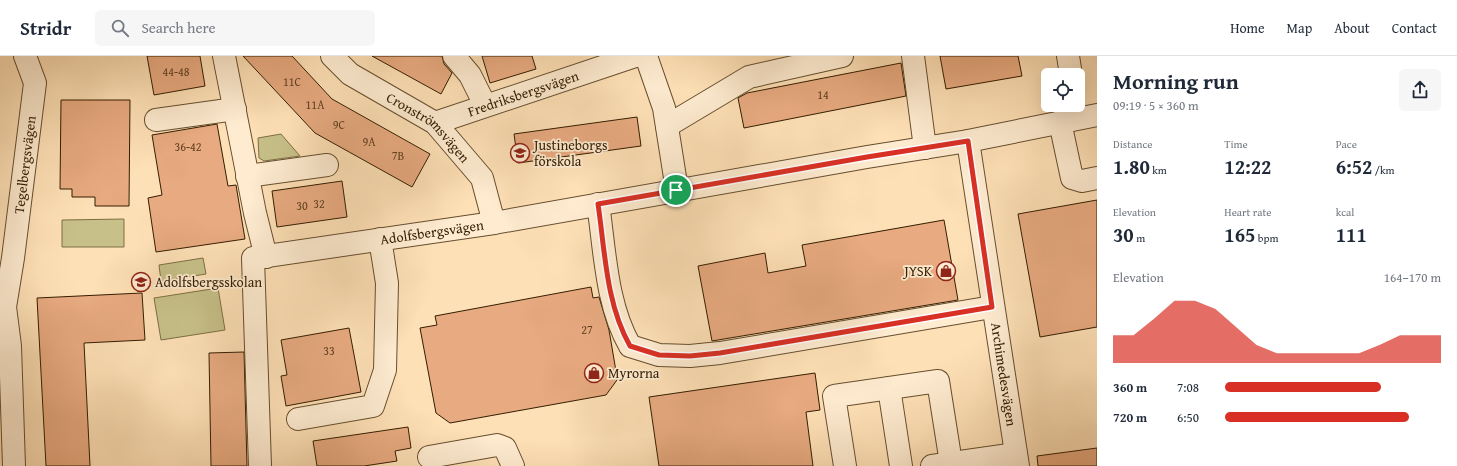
<!DOCTYPE html>
<meta charset="utf-8">
<style>
:root{--surface:#fff;--page:#f6f6f7;--text:#1f2937;--muted:#747a83;--line:#e0e1e3;--accent:#d93025}
body{margin:0;font-family:"Gentium Book Plus",serif;background:var(--page);color:var(--text);height:100vh;display:flex;flex-direction:column;font-size:15px;white-space:nowrap}
*{box-sizing:border-box;margin:0}
p{font-size:13px;color:var(--muted)}
.icon{flex:none;width:22px;height:22px;fill:none;stroke:currentColor;stroke-width:2;stroke-linecap:round;stroke-linejoin:round}
.map{position:relative;flex:1;overflow:hidden}
.sheet{display:flex;flex-direction:column;background:var(--surface);width:360px}
.sheet>*{flex:none}
.tools{position:absolute;left:1041px;top:12px;display:grid;gap:8px}
.tools a{display:grid;place-items:center;width:44px;height:44px;border-radius:6px;background:var(--surface);box-shadow:0 4px 16px #0002;font-size:20px}
.pin{position:absolute;display:grid;place-items:center;width:34px;height:34px;color:#fff;margin:-17px;border:2px solid #fff;border-radius:50%;box-shadow:0 1px 4px #0007}
.round{display:grid;place-items:center;flex:none;width:42px;height:42px;border-radius:6px;background:var(--page)}
.summary{display:flex;align-items:center;justify-content:space-between;height:68px;padding:0 16px}
h1{font-size:22px;font-weight:800;line-height:30px}
.metrics{display:grid;grid-template-columns:repeat(3,1fr);gap:6px;height:68px;padding:4px 16px}
.metrics div{display:grid;align-content:center}
.metrics b{font-size:20px;font-weight:800}
.metrics small{font-size:11px;font-weight:400}
.metrics p{font-size:11px}
.chart{height:112px;padding:8px 16px}
.chart p{display:flex;justify-content:space-between}
.chart svg{width:100%;height:72px;margin-top:4px;fill:var(--accent);opacity:.7}
ul{padding:0 16px;list-style:none;font-size:13px}
li{display:grid;grid-template-columns:64px 48px 1fr;align-items:center;height:30px}
li i{height:10px;border-radius:5px;background:var(--accent)}
header{display:flex;align-items:center;gap:24px;box-sizing:border-box;height:56px;padding:0 20px;background:var(--surface);border-bottom:1px solid var(--line)}
header strong{font-size:19px}
nav{display:flex;gap:22px;margin-inline-start:auto;font-size:14px}
.search{width:280px;height:36px;background:var(--page);display:flex;align-items:center;gap:10px;box-sizing:border-box;padding:0 14px;border-radius:6px;color:var(--muted);font-size:15px}
main{display:flex;flex:1;min-height:0}
.map>svg:first-child{display:block}
.green{fill:#c7c089;stroke:#7d6e44}
.building{fill:#e8aa80;stroke:#331d00}
.lines{fill:none;stroke-linecap:round;stroke-linejoin:round}
.minor-casing{stroke:#664e2e;stroke-width:24}
.minor{stroke:#feebd0;stroke-width:22}
.route-casing{stroke:#fff;stroke-width:8}
.route{stroke:#d93025;stroke-width:5}
.labels{text-anchor:middle;stroke-width:3.5;stroke-linejoin:round;paint-order:stroke}
.number-label{font-size:12px;fill:#604020}
.street-label{font-size:14px;fill:#331d00;stroke:#feebd0}
.poi-label{font-size:14px;fill:#331d00;stroke:#feebd0;text-anchor:start}
</style>
<header>
<strong>Stridr</strong>
<div class="search"><svg class="icon" aria-label="search" viewBox="0 0 24 24"><circle cx="10" cy="10" r="6"/><path d="M15 15l6 6"/></svg>Search here</div>
<nav><a>Home</a><a>Map</a><a>About</a><a>Contact</a></nav>
</header>
<main>
<div class="map">
<svg width="1097" height="410" viewBox="0 0 1097 410">
<rect width="100%" height="100%" fill="#fee0b6"/>
<filter id="stains"><feTurbulence type="fractalNoise" baseFrequency=".005" numOctaves="4"/><feColorMatrix values="0 0 0 0 .2 0 0 0 0 .09 0 0 0 0 .02 0 0 0 .5 -.17"/></filter>
<radialGradient id="worn" r=".72"><stop offset=".6" stop-color="#630" stop-opacity="0"/><stop offset="1" stop-color="#630" stop-opacity=".3"/></radialGradient>
<!-- green -->
<g class="green">
<polygon points="281,78 300,100 264,105 259,102 258,82"/>
<polygon points="124,163 124,191 62,191 62,164"/>
<polygon points="203,202 206,218 161,225 159,209"/>
<polygon points="218,232 225,274 161,284 154,242"/>
</g>
<!-- building -->
<g class="building">
<polygon points="147,0 200,0 205,30 154,39"/>
<polygon points="243,0 292,0 332,43 430,98 412,131 315,77"/>
<polygon points="372,0 442,0 444,8 452,17 441,38"/>
<polygon points="482,0 532,0 536,13 490,27"/>
<polygon points="940,0 1018,0 1022,20 946,33"/>
<polygon points="901,7 906,40 744,72 738,42 747,37"/>
<polygon points="61,44 130,44 129,150 95,150 95,141 72,141 72,133 60,133"/>
<polygon points="637,61 641,90 518,107 514,78"/>
<polygon points="217,68 228,130 236,129 245,183 156,196 148,142 162,139 152,79"/>
<polygon points="342,125 347,161 277,171 272,135"/>
<polygon points="1097,144 1097,271 1040,281 1018,158"/>
<polygon points="944,164 958,244 712,285 698,210 765,197 768,217 806,210 802,189"/>
<polygon points="591,231 593,242 599,241 609,274 617,321 617,324 606,339 450,367 436,357 420,272 437,269 435,260"/>
<polygon points="142,237 145,284 84,287 90,410 46,410 37,242"/>
<polygon points="349,272 361,336 286,350 281,320 287,319 281,284"/>
<polygon points="244,296 247,410 211,410 209,297"/>
<polygon points="815,317 820,354 806,356 813,410 659,410 649,341"/>
<polygon points="408,371 411,392 395,395 397,405 364,410 317,410 313,385"/>
<polygon points="1097,392 1097,410 1038,410 1037,400"/>
</g>
<g class="lines">
<!-- minor casing -->
<g class="minor-casing">
<g id="minor">
<polyline points="224,0 255,157 266,201"/>
<path id="s1" d="M332,0L350,18L435,67L482,122L494,167"/>
<polyline points="454,0 470,19 485,49"/>
<polyline points="646,0 664,52 677,134"/>
<polyline points="913,0 925,92"/>
<polyline points="1068,0 1071,19"/>
<polyline points="156,64 235,53"/>
<polyline points="1060,66 1072,122 1082,125 1097,122"/>
<path id="s2" d="M435,67L635,0"/>
<polyline points="667,70 749,21 842,0"/>
<path id="s3" d="M968,85L1018,410"/>
<polyline points="247,120 327,109"/>
<path d="M598,148C605,195 606,248 630,290L659,299L690,300L720,297L992,251"/>
<polyline points="889,332 901,410"/>
<polyline points="298,363 373,350 385,314 387,227 380,183"/>
<polyline points="429,401 497,389 505,392 513,410"/>
<path id="s4" d="M14,410L10,290L5,251L13,202L35,27L25,0"/>
<path id="s5" d="M260,410L253,202L494,167L867,101L968,85L1097,59"/>
<polyline points="845,410 834,340 938,325 951,407"/>
<polyline points="932,410 1016,398"/>
</g>
</g>
<!-- minor -->
<use href="#minor" class="minor"/>
</g>
<g class="lines">
<!-- route casing -->
<g class="route-casing">
<path id="route" d="M968,85L992,251L720,297L690,300L659,299L630,290C606,248 605,195 598,148L867,101Z"/>
</g>
<!-- route -->
<use href="#route" class="route"/>
</g>
<!-- icons -->
<defs>
<g id="school-ring" transform="scale(1)"><circle r="9.5" fill="#feebd0" stroke="#8f2418" stroke-width="1.5"/><path d="M0-5L7-2L0 1L-7-2ZM-4 1L0 2.5L4 1V4Q0 6-4 4Z" fill="#8f2418"/></g>
<g id="shop-ring" transform="scale(1)"><circle r="9.5" fill="#feebd0" stroke="#8f2418" stroke-width="1.5"/><path d="M-5-2.5h2.3a2.7 3.5 0 0 1 5.4 0H5L5.5 6h-11ZM-1.5-2.5h3a1.5 2.3 0 0 0-3 0Z" fill="#8f2418"/></g>
</defs>
<g fill-rule="evenodd">
<use href="#school-ring" x="520" y="97"/>
<use href="#shop-ring" x="946" y="215"/>
<use href="#school-ring" x="141" y="226"/>
<use href="#shop-ring" x="594" y="317"/>
</g>
<g class="labels">
<!-- number labels -->
<g class="number-label">
<text x="176" y="20">44-48</text>
<text x="292" y="30">11C</text>
<text x="823" y="43">14</text>
<text x="315" y="53">11A</text>
<text x="339" y="73">9C</text>
<text x="369" y="90">9A</text>
<text x="188" y="95">36-42</text>
<text x="398" y="104">7B</text>
<text x="319" y="152">32</text>
<text x="302" y="154">30</text>
<text x="587" y="278">27</text>
<text x="329" y="299">33</text>
</g>
<!-- street labels -->
<g class="street-label">
<text dy="5" stroke="none"><textPath href="#s2" startOffset="93">Fredriksbergsvägen</textPath></text>
<text dy="5" stroke="none"><textPath href="#s1" startOffset="121">Cronströmsvägen</textPath></text>
<text dy="5" stroke="none"><textPath href="#s4" startOffset="303">Tegelbergsvägen</textPath></text>
<text dy="5" stroke="none"><textPath href="#s5" startOffset="389">Adolfsbergsvägen</textPath></text>
<text dy="5" stroke="none"><textPath href="#s3" startOffset="236">Archimedesvägen</textPath></text>
</g>
<!-- poi labels -->
<g class="poi-label">
<text x="534" y="94">Justineborgs<tspan x="534" dy="16">förskola</tspan></text>
<text x="932" y="220" text-anchor="end">JYSK</text>
<text x="155" y="231">Adolfsbergsskolan</text>
<text x="608" y="322">Myrorna</text>
</g>
</g>
<rect width="100%" height="100%" filter="url(#stains)"/>
<rect width="100%" height="100%" fill="url(#worn)"/>
</svg>
<div class="tools">
<a><svg class="icon" aria-label="locate" viewBox="0 0 24 24"><circle cx="12" cy="12" r="6"/><path d="M12 2v4M12 18v4M2 12h4M18 12h4"/></svg></a>
</div>
<div class="pin" style="left:676px;top:134px;background:#1e9e55"><svg class="icon" aria-label="arrive" viewBox="0 0 24 24"><path d="M6 21V4h12l-3 4 3 4H6"/></svg></div>
</div>
<section class="sheet">
<div class="summary"><div><h1>Morning run</h1><p>09:19 · 5 × 360 m</p></div><a class="round"><svg class="icon" aria-label="share" viewBox="0 0 24 24"><path d="M12 15V3M7 8l5-5 5 5M5 13v7h14v-7"/></svg></a></div>
<div class="metrics">
<div><p>Distance</p><b>1.80<small> km</small></b></div>
<div><p>Time</p><b>12:22</b></div>
<div><p>Pace</p><b>6:52<small> /km</small></b></div>
</div>
<div class="metrics">
<div><p>Elevation</p><b>30<small> m</small></b></div>
<div><p>Heart rate</p><b>165<small> bpm</small></b></div>
<div><p>kcal</p><b>111</b></div>
</div>
<div class="chart"><p><span>Elevation</span>164–170 m</p>
<svg viewBox="0 0 160 44" preserveAspectRatio="none"><path d="M0 44V27L10 27L20 17L30 6L40 6L50 11L60 22L70 33L80 38L90 38L100 38L110 38L120 38L130 33L140 27L150 27L160 27V44z"/></svg>
</div>
<ul>
<li><b>360 m</b>7:08<i style="width:72%"></i></li>
<li><b>720 m</b>6:50<i style="width:85%"></i></li>
</ul>
</section>
</main>
